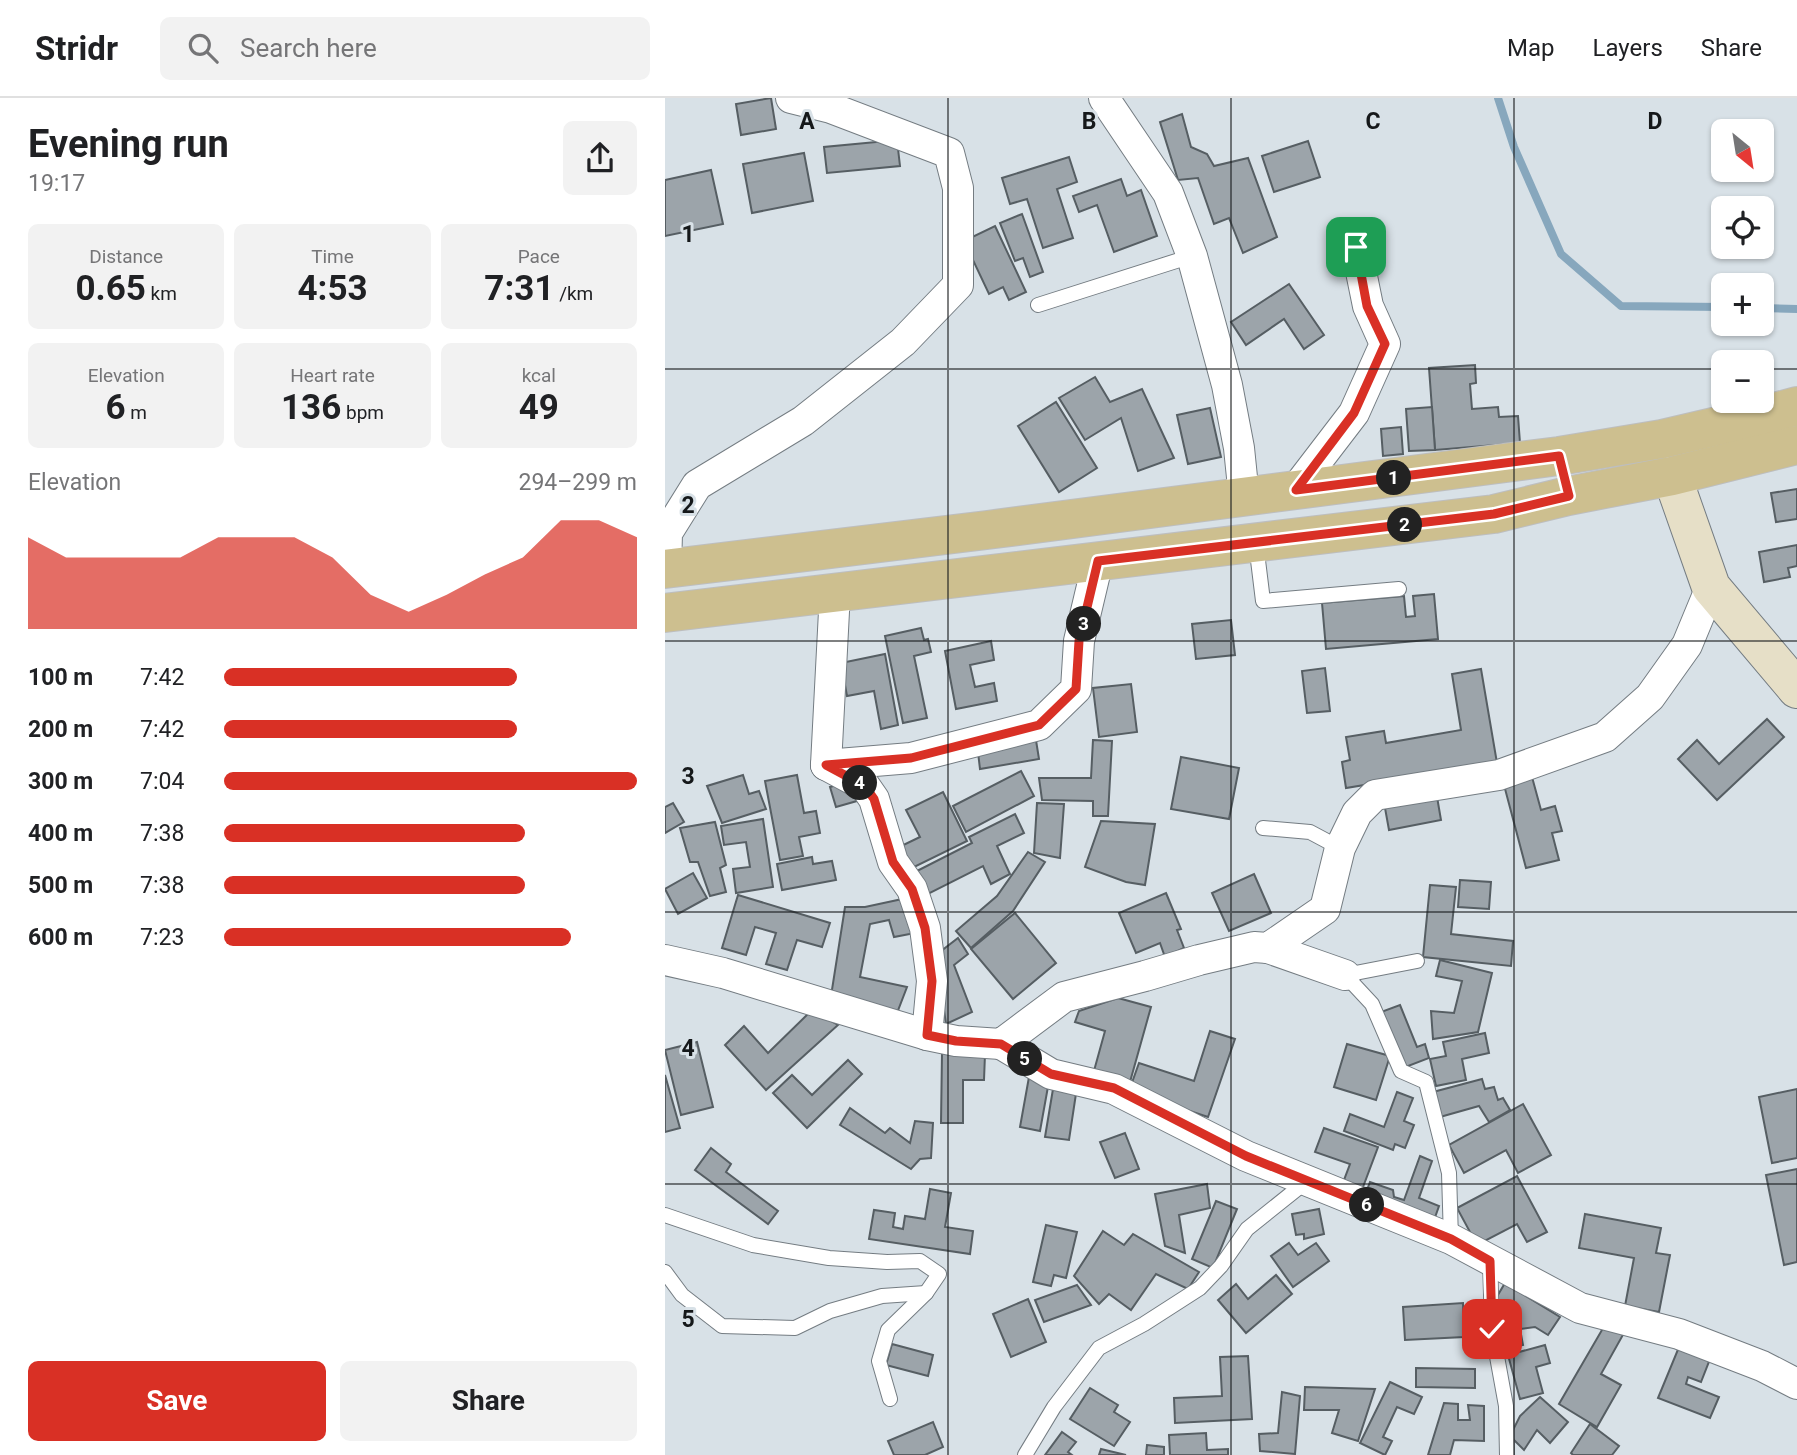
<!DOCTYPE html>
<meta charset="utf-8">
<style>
:root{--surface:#fff;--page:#f2f2f2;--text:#202124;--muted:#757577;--line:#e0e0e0;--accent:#d93025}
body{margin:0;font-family:Roboto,sans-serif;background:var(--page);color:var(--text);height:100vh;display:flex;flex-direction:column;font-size:26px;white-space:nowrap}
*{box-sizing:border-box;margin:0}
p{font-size:23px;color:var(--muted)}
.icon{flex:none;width:38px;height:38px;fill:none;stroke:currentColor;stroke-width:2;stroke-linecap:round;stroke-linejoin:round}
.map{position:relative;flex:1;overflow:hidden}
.sheet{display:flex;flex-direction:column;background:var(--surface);width:665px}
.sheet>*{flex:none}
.needle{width:46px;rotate:150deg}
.controls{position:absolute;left:1046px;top:21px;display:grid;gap:14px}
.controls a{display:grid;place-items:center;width:63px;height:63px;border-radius:10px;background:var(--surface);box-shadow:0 2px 5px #0004;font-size:35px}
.pin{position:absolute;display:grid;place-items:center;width:60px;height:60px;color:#fff;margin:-30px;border-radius:14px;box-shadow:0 4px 10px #0006}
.km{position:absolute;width:35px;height:35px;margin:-18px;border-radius:50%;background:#222;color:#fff;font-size:19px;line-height:35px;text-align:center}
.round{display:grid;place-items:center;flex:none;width:74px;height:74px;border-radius:10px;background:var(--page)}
.overview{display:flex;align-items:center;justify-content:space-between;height:119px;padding:0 28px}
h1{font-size:38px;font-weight:700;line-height:52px}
.figures{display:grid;grid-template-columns:repeat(3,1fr);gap:10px;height:119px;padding:7px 28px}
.figures div{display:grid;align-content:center;border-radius:10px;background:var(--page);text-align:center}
.figures b{font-size:35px;font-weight:700}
.figures small{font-size:19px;font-weight:400}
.figures p{font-size:19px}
.chart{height:196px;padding:14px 28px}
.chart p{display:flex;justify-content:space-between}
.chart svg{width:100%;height:126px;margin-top:7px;fill:var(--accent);opacity:.7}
.action{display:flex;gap:14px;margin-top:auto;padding:14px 28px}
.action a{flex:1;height:80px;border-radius:10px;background:var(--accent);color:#fff;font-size:28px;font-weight:700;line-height:80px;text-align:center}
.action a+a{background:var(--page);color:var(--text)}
ul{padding:0 28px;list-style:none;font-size:23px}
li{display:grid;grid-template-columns:112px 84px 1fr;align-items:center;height:52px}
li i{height:18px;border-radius:9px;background:var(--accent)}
header{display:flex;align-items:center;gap:42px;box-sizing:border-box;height:98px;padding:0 35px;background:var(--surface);border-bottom:2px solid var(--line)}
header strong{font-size:33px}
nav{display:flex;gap:38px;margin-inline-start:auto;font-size:24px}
.search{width:490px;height:63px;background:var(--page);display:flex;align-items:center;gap:18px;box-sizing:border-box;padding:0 24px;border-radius:10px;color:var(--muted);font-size:26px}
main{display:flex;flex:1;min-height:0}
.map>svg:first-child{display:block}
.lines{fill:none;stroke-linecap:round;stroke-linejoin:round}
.stream{stroke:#87a7bd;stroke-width:8}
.building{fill:#9ca4aa;stroke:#565e63;stroke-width:2}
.lane-casing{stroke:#747c82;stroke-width:16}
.street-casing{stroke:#747c82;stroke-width:32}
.secondary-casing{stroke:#747c82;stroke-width:40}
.primary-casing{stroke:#bdbebf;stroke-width:40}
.lane{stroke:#fff;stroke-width:14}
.street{stroke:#fff;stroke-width:30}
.secondary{stroke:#e6dfc7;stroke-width:38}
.primary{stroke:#cdbf8f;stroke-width:38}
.route-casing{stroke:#fff;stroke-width:14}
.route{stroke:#d93025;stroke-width:9}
.grid{fill:none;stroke:#15181a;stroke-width:2;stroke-opacity:0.55}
.grid-label{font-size:23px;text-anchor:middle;font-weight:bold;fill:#15181a;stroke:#d8e1e7;stroke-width:6;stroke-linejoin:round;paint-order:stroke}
</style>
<header>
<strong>Stridr</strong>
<div class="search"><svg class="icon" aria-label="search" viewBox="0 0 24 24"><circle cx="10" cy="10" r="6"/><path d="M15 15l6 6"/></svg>Search here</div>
<nav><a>Map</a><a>Layers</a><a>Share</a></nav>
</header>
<main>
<section class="sheet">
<div class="overview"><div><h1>Evening run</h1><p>19:17</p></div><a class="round"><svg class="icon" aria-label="share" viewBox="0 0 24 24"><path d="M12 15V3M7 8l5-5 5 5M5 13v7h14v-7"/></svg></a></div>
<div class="figures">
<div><p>Distance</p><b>0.65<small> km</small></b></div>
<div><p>Time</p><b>4:53</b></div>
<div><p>Pace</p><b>7:31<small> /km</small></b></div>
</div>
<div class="figures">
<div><p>Elevation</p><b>6<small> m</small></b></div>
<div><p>Heart rate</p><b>136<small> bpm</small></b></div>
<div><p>kcal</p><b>49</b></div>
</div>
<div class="chart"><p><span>Elevation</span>294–299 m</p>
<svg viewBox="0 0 160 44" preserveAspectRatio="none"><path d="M0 44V12L10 19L20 19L30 19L40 19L50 12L60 12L70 12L80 19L90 32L100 38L110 32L120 25L130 19L140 6L150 6L160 12V44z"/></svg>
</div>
<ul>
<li><b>100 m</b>7:42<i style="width:71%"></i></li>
<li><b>200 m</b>7:42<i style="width:71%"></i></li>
<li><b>300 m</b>7:04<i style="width:100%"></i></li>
<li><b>400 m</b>7:38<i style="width:73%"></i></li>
<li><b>500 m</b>7:38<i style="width:73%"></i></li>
<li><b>600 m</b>7:23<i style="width:84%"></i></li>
</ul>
<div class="action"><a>Save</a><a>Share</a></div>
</section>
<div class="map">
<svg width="1132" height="1357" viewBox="0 0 1132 1357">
<rect width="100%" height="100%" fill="#d8e1e7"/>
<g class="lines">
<!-- stream -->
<g class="stream">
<polyline points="833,0 849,49 896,156 956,208 1059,209"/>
<polyline points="1097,210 1132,211"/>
</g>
</g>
<!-- building -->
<g class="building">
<polygon points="106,0 111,31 76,37 71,6"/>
<polygon points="517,16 526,49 542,56 549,68 583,60 612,139 578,155 564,120 549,126 533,80 513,82 495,24"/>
<polygon points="232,42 235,68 162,75 159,49"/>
<polygon points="643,43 655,79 609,94 597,58"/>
<polygon points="139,55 148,103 87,115 78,66"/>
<polygon points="404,59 412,84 392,91 408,140 378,150 362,101 345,106 337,80"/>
<polygon points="46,72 58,126 0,138 0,82"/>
<polygon points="456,81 462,98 476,92 492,138 449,154 432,107 414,114 408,98"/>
<polygon points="357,116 378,174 365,179 358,160 350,163 335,125"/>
<polygon points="330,128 361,194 344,202 338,189 324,196 299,143"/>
<polygon points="624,186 659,237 639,251 619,221 581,247 566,224"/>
<polygon points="810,267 811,285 805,286 807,311 833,309 834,319 853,318 855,345 770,352 764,270"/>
<polygon points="430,279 445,304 477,291 509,360 473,373 456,320 420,342 394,300"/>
<polygon points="391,304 432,370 394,394 353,328"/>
<polygon points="767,309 770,352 744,353 741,311"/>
<polygon points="545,310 556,359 523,366 512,317"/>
<polygon points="736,329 738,356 718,358 716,331"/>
<polygon points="1132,391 1132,421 1111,424 1106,395"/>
<polygon points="1132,447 1132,468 1123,470 1125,479 1099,484 1094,454"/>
<polygon points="769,496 773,541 661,551 657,505 739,498 741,519 750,518 748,498"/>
<polygon points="566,522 570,557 531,561 527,526"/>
<polygon points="256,530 259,542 263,541 266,554 249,558 262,620 238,625 220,538"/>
<polygon points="326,543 329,562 305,567 310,589 329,585 332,603 291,611 280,553"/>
<polygon points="220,556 233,627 216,631 209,593 182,598 176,565"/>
<polygon points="660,570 665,613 642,615 637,573"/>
<polygon points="816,571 832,665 681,690 677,664 685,662 681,639 719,633 721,645 796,632 787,576"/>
<polygon points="466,586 472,634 434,639 428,590"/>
<polygon points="1102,621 1119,639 1052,702 1013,661 1032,642 1054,666"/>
<polygon points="370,636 374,661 315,671 312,646"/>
<polygon points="428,642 447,643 443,718 428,718 428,703 377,702 374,680 426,680"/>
<polygon points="516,659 574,670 564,721 506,711"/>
<polygon points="356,673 369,698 301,734 288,708"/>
<polygon points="78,677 84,696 94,693 101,711 57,725 42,688"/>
<polygon points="132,677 139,715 151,713 155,735 134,739 138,758 115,762 100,683"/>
<polygon points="867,679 876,712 890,708 897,733 887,735 894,762 861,770 839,687"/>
<polygon points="186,683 192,703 171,709 165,689"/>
<polygon points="771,693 776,722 724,732 720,710"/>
<polygon points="278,694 302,743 239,774 228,752 255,739 241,712"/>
<polygon points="8,705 19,724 0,735 0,709"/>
<polygon points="372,705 399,706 395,760 369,755"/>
<polygon points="350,716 359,735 332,748 345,776 326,786 318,768 257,799 246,776 307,745 304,739"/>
<polygon points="98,721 108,789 71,795 68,771 85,769 81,744 59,747 56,728"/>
<polygon points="436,723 490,726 480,787 461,784 420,769"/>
<polygon points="50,724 61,767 55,770 61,794 45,798 33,764 25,764 15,730"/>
<polygon points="363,754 380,764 348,813 306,850 291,833 332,798"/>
<polygon points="147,759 148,766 167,763 171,782 117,792 112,766"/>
<polygon points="28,775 42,800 13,816 0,791"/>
<polygon points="589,776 606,815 564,833 547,795"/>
<polygon points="795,782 826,784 824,811 793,809"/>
<polygon points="765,787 791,789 786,836 848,843 846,868 758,859"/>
<polygon points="501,795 516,831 512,832 519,850 500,859 495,845 471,855 454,815"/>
<polygon points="73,797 165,825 157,849 132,842 122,872 101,866 111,835 90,829 81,857 57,850"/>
<polygon points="242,800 250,835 229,839 224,822 205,826 195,879 242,889 232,915 166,898 180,809 200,809"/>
<polygon points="350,815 391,865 348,901 306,851"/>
<polygon points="293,840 303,856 289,867 307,914 281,926 271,857"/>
<polygon points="775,862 827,875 813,934 768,941 766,913 789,915 797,883 771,878"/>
<polygon points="453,900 486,909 463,991 427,980 440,933 410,924 414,913"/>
<polygon points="735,907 752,949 760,946 764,960 738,970 716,914"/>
<polygon points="147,912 173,927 101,992 60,947 79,928 103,955"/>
<polygon points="545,933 570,941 543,1019 464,993 474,965 529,983"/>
<polygon points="820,935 824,955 797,961 801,982 771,988 765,961 781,958 778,944"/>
<polygon points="32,944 48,1009 16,1017 0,952"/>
<polygon points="682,946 725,958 711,1002 669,989"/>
<polygon points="277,955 320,956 319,982 298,982 298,1025 276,1025"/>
<polygon points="183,962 197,976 142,1030 108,995 127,977 147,997"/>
<polygon points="0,977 15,1030 0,1034"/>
<polygon points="364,979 384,983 375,1033 355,1029"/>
<polygon points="817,981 820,991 829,989 833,1002 838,1000 845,1012 824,1024 814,1008 775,1019 768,994"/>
<polygon points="389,985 412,989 404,1042 380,1039"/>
<polygon points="1132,991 1132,1060 1107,1065 1094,999"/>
<polygon points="732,994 748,1000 739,1023 749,1027 740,1050 730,1046 728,1052 679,1033 685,1016 719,1029"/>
<polygon points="858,1006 886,1057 853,1075 841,1052 799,1075 784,1047"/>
<polygon points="185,1010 220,1035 225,1030 245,1045 250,1023 268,1025 266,1060 255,1061 246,1071 175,1027"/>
<polygon points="659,1030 713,1049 695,1097 676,1090 685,1066 650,1054"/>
<polygon points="460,1035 474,1071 450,1080 435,1044"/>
<polygon points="46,1050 66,1066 61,1074 113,1113 103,1126 30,1072"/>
<polygon points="755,1058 767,1063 754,1100 774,1108 768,1125 699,1100 705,1084 728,1092 729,1099 739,1102"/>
<polygon points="1132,1071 1132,1164 1119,1167 1101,1077"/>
<polygon points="852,1078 882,1134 862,1144 852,1126 812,1147 792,1110"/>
<polygon points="542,1086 545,1110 514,1117 520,1155 500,1148 490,1096"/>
<polygon points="265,1091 286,1095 280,1129 308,1133 305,1156 204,1141 209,1112 230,1115 228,1129 238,1131 240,1118 260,1121"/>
<polygon points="551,1103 572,1111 548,1170 527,1161"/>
<polygon points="654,1111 659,1136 639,1141 639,1136 631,1137 627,1116"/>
<polygon points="920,1116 996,1130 991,1155 1005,1157 994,1214 960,1208 969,1160 914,1150"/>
<polygon points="381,1127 412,1134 401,1180 389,1177 386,1188 368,1184"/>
<polygon points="438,1133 459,1147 468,1136 534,1174 523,1191 491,1176 466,1212 444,1196 434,1206 409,1178"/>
<polygon points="624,1145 633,1157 651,1145 664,1163 628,1189 606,1158"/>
<polygon points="611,1177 627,1196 581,1235 553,1202 571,1186 583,1201"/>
<polygon points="840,1185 895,1219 883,1237 870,1229 855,1231 858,1247 839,1251 830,1202"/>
<polygon points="412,1187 426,1207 379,1224 370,1202"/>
<polygon points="363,1201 381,1244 346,1259 328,1216"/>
<polygon points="798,1205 799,1239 740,1242 738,1209"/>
<polygon points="941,1225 959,1235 936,1276 956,1287 932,1329 894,1306"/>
<polygon points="227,1246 268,1257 263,1278 221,1267"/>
<polygon points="880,1247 885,1265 871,1269 878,1295 855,1301 843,1257"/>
<polygon points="1014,1249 1045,1261 1036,1284 1023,1279 1021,1286 1054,1299 1045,1320 993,1300"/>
<polygon points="583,1258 587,1321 510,1325 509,1300 557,1298 555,1259"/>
<polygon points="751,1270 810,1271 810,1290 751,1289"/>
<polygon points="725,1284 757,1299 749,1316 732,1309 718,1339 727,1343 720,1357 695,1345"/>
<polygon points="640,1289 710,1291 693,1343 667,1335 674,1312 639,1312"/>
<polygon points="425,1290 453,1307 449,1314 465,1324 449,1348 405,1321"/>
<polygon points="617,1294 635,1298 630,1356 595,1353 594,1336 613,1335"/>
<polygon points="875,1299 903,1324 885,1345 872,1332 859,1352 845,1338 855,1318"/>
<polygon points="779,1305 793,1306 793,1322 805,1322 803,1307 819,1308 819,1343 789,1342 785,1357 763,1357"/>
<polygon points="268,1324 278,1349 260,1357 229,1357 223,1343"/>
<polygon points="925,1326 954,1348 947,1357 908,1357 906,1355"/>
<polygon points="397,1334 411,1344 403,1354 407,1357 380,1357"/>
<polygon points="541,1335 542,1352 563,1351 563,1357 505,1357 504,1337"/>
<polygon points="482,1347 499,1349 499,1357 481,1357"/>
<polygon points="436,1351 461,1357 434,1357"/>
</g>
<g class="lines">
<!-- lane casing -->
<g class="lane-casing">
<g id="lane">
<polyline points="373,207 527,158"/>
<polyline points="591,446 598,503 734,491"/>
<polyline points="598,730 645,734 675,750"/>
<polyline points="680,877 707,906 736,973 761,984 784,1075 786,1141"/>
<polyline points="680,877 752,863"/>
<polyline points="0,1117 88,1147 164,1160 222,1164 255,1163 274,1176 261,1195 223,1232 214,1263 225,1301"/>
<polyline points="825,1163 827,1231 841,1308 842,1357"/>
<polyline points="0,1174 17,1197 57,1228 130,1230 165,1213 217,1198 261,1195"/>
<polyline points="360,1357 389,1309 434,1250 479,1226 535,1190 556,1168 582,1131 642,1083"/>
</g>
</g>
<!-- street casing -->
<g class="street-casing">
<g id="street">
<polyline points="439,0 503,95 527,158 562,287 574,350 579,399"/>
<polyline points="630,392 689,315 720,246 703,208 691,149"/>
<polyline points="1,471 2,435 32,387 138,323 238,244 293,187 293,90 284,55 166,10 126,0"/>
<polyline points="161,667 246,660 374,627 411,591 414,543 433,463"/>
<polyline points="161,667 200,688 209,701 228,764 247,791 260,830 267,883 262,937"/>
<polyline points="161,667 170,494"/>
<polyline points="603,850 680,877"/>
<polyline points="0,862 58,875 262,937 291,943 336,946 399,899 480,878 534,862 589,849 603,850 660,811 675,750 692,715 710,697 834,677 940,639 985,599 1022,547 1046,489"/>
<polyline points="336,946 386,976 449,991 581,1058 786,1141 915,1210 1014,1236 1097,1268 1132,1286"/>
</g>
</g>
<!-- secondary casing -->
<g class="secondary-casing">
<polyline id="secondary" points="1007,378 1046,489 1132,591"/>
</g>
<!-- primary casing -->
<g class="primary-casing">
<g id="primary">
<polyline points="0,471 322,432 894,358 997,341 1091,319 1132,308"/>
<polyline points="0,515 829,416 903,398 1007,378 1132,347"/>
</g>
</g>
<!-- lane -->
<use href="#lane" class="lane"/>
<!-- street -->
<use href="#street" class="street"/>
<!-- secondary -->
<use href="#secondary" class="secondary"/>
<!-- primary -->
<use href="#primary" class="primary"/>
</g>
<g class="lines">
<!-- route casing -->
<g class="route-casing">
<polyline id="route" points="691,149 702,208 720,246 689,315 631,392 894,358 904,398 829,416 433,463 414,543 411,591 374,627 246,660 161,667 200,688 209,701 228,764 247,791 260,830 267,883 262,937 291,943 336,946 386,976 449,990 581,1058 786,1141 825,1163 827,1231"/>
</g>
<!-- route -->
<use href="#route" class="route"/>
</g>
<!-- grid -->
<path class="grid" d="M283,0V1357M566,0V1357M849,0V1357M0,271H1059M1097,271H1132M0,543H1132M0,814H1132M0,1086H1132"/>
<g class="grid-label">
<text x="142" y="31">A</text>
<text x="424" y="31">B</text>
<text x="708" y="31">C</text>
<text x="990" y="31">D</text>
<text x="23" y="144">1</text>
<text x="23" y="415">2</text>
<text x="23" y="686">3</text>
<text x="23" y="958">4</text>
<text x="23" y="1229">5</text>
</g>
</svg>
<div class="controls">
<a><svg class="needle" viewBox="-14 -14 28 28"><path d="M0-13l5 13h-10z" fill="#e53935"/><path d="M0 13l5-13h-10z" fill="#757577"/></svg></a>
<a><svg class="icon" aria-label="locate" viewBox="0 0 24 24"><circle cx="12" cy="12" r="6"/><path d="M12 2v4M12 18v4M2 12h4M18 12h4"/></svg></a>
<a>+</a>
<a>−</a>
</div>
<div class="pin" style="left:691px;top:149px;background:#1e9e55"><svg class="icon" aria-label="arrive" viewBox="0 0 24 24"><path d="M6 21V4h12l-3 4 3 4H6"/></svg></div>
<div class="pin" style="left:827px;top:1231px;background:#d93025"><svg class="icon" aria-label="check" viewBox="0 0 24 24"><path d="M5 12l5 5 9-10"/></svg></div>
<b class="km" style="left:729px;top:380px">1</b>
<b class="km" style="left:740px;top:427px">2</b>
<b class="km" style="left:419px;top:526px">3</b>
<b class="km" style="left:195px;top:685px">4</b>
<b class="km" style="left:360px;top:961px">5</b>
<b class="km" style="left:702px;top:1107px">6</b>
</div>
</main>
